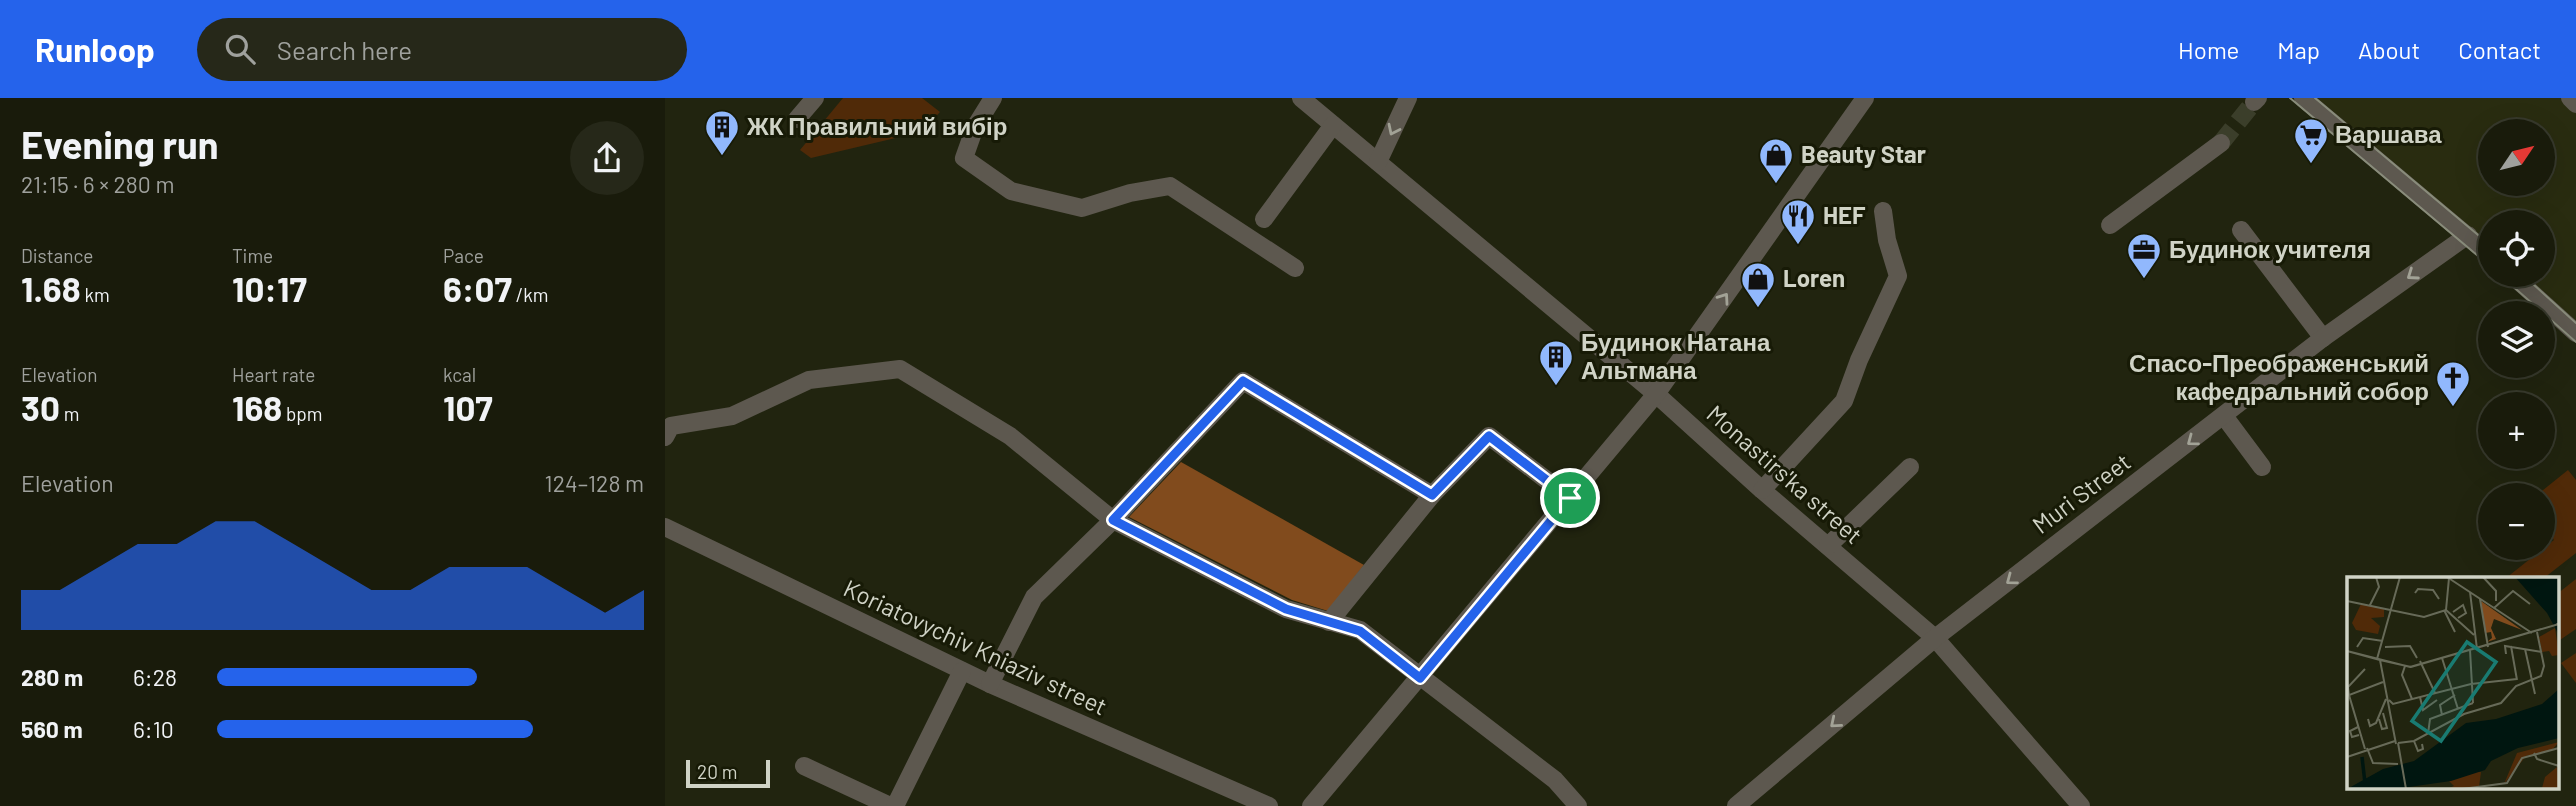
<!DOCTYPE html>
<meta charset="utf-8">
<style>
:root{--surface:#191b0b;--page:#262819;--text:#f1f3f6;--muted:#9fa19d;--line:#37392c;--accent:#2563eb}
body{margin:0;font-family:Barlow,sans-serif;background:var(--page);color:var(--text);height:100vh;display:flex;flex-direction:column;font-size:26px;white-space:nowrap}
*{box-sizing:border-box;margin:0}
p{font-size:23px;color:var(--muted)}
.icon{flex:none;width:38px;height:38px;fill:none;stroke:currentColor;stroke-width:2;stroke-linecap:round;stroke-linejoin:round}
.map{position:relative;flex:1;overflow:hidden}
.side{display:flex;flex-direction:column;background:var(--surface);width:665px}
.side>*{flex:none}
.needle{width:46px;rotate:55deg}
.buttons{position:absolute;left:1813px;top:21px;display:grid;gap:14px}
.buttons a{display:grid;place-items:center;width:77px;height:77px;border-radius:50%;background:var(--surface);box-shadow:0 7px 28px #0002,0 0 0 2px var(--line);font-size:35px}
.scale{position:absolute;left:21px;bottom:18px;width:84px;box-sizing:border-box;padding-left:7px;border:4px solid #d0d3c6;border-top:0;font-size:19px;line-height:24px;white-space:nowrap;color:#d0d3c6;-webkit-text-stroke:5px #171a06;paint-order:stroke}
.pin{position:absolute;display:grid;place-items:center;width:60px;height:60px;color:#fff;margin:-30px;border:4px solid #fff;border-radius:50%;box-shadow:0 2px 7px #0007}
.round{display:grid;place-items:center;flex:none;width:74px;height:74px;border-radius:37px;background:var(--page)}
.head{display:flex;align-items:center;justify-content:space-between;height:119px;padding:0 21px}
h1{font-size:38px;font-weight:700;line-height:52px}
.metrics{display:grid;grid-template-columns:repeat(3,1fr);gap:10px;height:119px;padding:7px 21px}
.metrics div{display:grid;align-content:center}
.metrics b{font-size:35px;font-weight:700}
.metrics small{font-size:19px;font-weight:400}
.metrics p{font-size:19px}
.chart{height:196px;padding:14px 21px}
.chart p{display:flex;justify-content:space-between}
.chart svg{width:100%;height:126px;margin-top:7px;fill:var(--accent);opacity:.7}
ul{padding:0 21px;list-style:none;font-size:23px}
li{display:grid;grid-template-columns:112px 84px 1fr;align-items:center;height:52px}
li i{height:18px;border-radius:9px;background:var(--accent)}
header{display:flex;align-items:center;gap:42px;box-sizing:border-box;height:98px;padding:0 35px;background:var(--accent);color:#fff}
header strong{font-size:33px}
nav{display:flex;gap:38px;margin-inline-start:auto;font-size:24px}
.search{width:490px;height:63px;background:var(--page);display:flex;align-items:center;gap:18px;box-sizing:border-box;padding:0 24px;border-radius:38px;color:var(--muted);font-size:26px}
main{display:flex;flex:1;min-height:0}
.map>svg:first-child{display:block}
.built{fill:#292c10;fill-rule:evenodd}
.green{fill:#502a08}
.forest{fill:#814b1d}
.lines{fill:none;stroke-linecap:round;stroke-linejoin:round}
.minor-tunnel{stroke:#3b3e2a;stroke-width:18;stroke-dasharray:18 9;stroke-linecap:butt}
.minor{stroke:#5d584f;stroke-width:18}
.tram{stroke:#898c7b;stroke-width:2}
.oneway{stroke:#a2a296}
.route-casing{stroke:#fff;stroke-width:14}
.route{stroke:#2563eb;stroke-width:9}
.labels{text-anchor:middle;stroke-width:6;stroke-linejoin:round;paint-order:stroke}
.poi-label{font-size:24px;font-weight:bold;fill:#d0d3c6;stroke:#171a06;text-anchor:start}
.street-label{font-size:24px;fill:#d0d3c6;stroke:#171a06}
.inset-river{fill:none;stroke:#001610;stroke-width:3.5}
.inset-road{fill:none;stroke:#676a58;stroke-width:2}
.view{fill:#197b72;fill-opacity:0.15;stroke:#197b72;stroke-width:3.5}
.inset-edge{fill:none;stroke:#d0d3c6;stroke-width:3.5}
</style>
<header>
<strong>Runloop</strong>
<div class="search"><svg class="icon" aria-label="search" viewBox="0 0 24 24"><circle cx="10" cy="10" r="6"/><path d="M15 15l6 6"/></svg>Search here</div>
<nav><a>Home</a><a>Map</a><a>About</a><a>Contact</a></nav>
</header>
<main>
<section class="side">
<div class="head"><div><h1>Evening run</h1><p>21:15 · 6 × 280 m</p></div><a class="round"><svg class="icon" aria-label="share" viewBox="0 0 24 24"><path d="M12 15V3M7 8l5-5 5 5M5 13v7h14v-7"/></svg></a></div>
<div class="metrics">
<div><p>Distance</p><b>1.68<small> km</small></b></div>
<div><p>Time</p><b>10:17</b></div>
<div><p>Pace</p><b>6:07<small> /km</small></b></div>
</div>
<div class="metrics">
<div><p>Elevation</p><b>30<small> m</small></b></div>
<div><p>Heart rate</p><b>168<small> bpm</small></b></div>
<div><p>kcal</p><b>107</b></div>
</div>
<div class="chart"><p><span>Elevation</span>124–128 m</p>
<svg viewBox="0 0 160 44" preserveAspectRatio="none"><path d="M0 44V30L10 30L20 22L30 14L40 14L50 6L60 6L70 14L80 22L90 30L100 30L110 22L120 22L130 22L140 30L150 38L160 30V44z"/></svg>
</div>
<ul>
<li><b>280 m</b>6:28<i style="width:61%"></i></li>
<li><b>560 m</b>6:10<i style="width:74%"></i></li>
</ul>
</section>
<div class="map">
<svg width="1911" height="708" viewBox="0 0 1911 708">
<rect width="100%" height="100%" fill="#21240f"/>
<!-- built -->
<path class="built" d="M1638,0H1911V235L1847,177H1878V124H1825V157ZM1825,33H1878V86H1825Z"/>
<!-- green -->
<g class="green">
<polygon points="178,0 257,0 275,14 256,34 146,60 135,52"/>
<polygon points="1903,372 1911,382 1911,455 1879,480 1841,480 1889,442 1878,427 1878,397 1872,397"/>
<polygon points="1911,481 1911,531 1892,544 1892,496"/>
<polygon points="1911,555 1911,585 1896,565"/>
</g>
<!-- forest -->
<polygon class="forest" points="516,364 699,467 663,513 627,502 464,419"/>
<g class="lines">
<!-- minor-tunnel -->
<polyline class="minor-tunnel" points="1556,45 1589,4"/>
<!-- minor -->
<g class="minor">
<polyline points="328,0 310,29 299,60 346,93 417,110 465,95 505,88 630,170"/>
<polyline points="636,0 991,296 1097,392 1270,540 1416,708"/>
<polyline points="1638,0 1825,157"/>
<polyline points="1905,0 1911,6"/>
<polyline points="1589,4 1593,0"/>
<polyline points="132,21 150,0"/>
<polyline points="713,64 743,0"/>
<polyline points="599,121 668,27"/>
<polyline points="1445,127 1556,45"/>
<polyline points="1576,132 1658,240"/>
<polyline points="1847,177 1911,235"/>
<polyline points="1559,318 1597,369"/>
<polyline points="0,339 6,328 67,318 144,282 235,271 345,338 448,422 621,511 695,532 890,682 913,708"/>
<polyline points="1097,392 1179,303 1194,262 1233,178 1222,142 1218,113"/>
<polyline points="0,429 325,586 604,708"/>
<polyline points="1163,448 1245,369"/>
<polyline points="664,524 767,397"/>
<polyline points="325,586 369,499 448,422 578,283 767,397 824,338 905,400"/>
<polyline points="139,668 225,708"/>
<polyline points="230,708 297,573"/>
<polyline points="646,708 991,296 1200,0"/>
<polyline points="1071,708 1270,540 1658,240 1803,137"/>
</g>
<!-- tram -->
<g class="tram">
<polyline points="1625,0 1825,168"/>
<polyline points="1650,0 1825,147"/>
<polyline points="1835,177 1911,244"/>
<polyline points="1858,177 1911,225"/>
</g>
</g>
<!-- one-way arrows -->
<defs><path id="oneway-chevron" d="M-2-3.5L2.5 0L-2 3.5" fill="none" stroke-width="1.6" stroke-linecap="round" stroke-linejoin="round" transform="scale(1.75)"/></defs>
<g class="oneway">
<use href="#oneway-chevron" transform="translate(728 32) rotate(116)"/>
<use href="#oneway-chevron" transform="translate(1747 177) rotate(145)"/>
<use href="#oneway-chevron" transform="translate(1059 200) rotate(-55)"/>
<use href="#oneway-chevron" transform="translate(1527 343) rotate(143)"/>
<use href="#oneway-chevron" transform="translate(1346 482) rotate(143)"/>
<use href="#oneway-chevron" transform="translate(1170 625) rotate(140)"/>
</g>
<g class="lines">
<!-- route casing -->
<g class="route-casing">
<polygon id="route" points="578,283 767,397 824,338 905,400 755,580 695,533 621,511 448,422"/>
</g>
<!-- route -->
<use href="#route" class="route"/>
</g>
<!-- icons -->
<defs>
<g id="building-pin" transform="scale(1.75)"><path d="M0 17L-7.5 6A9.5 9.5 0 1 1 7.5 6Z" fill="#91b8fd" stroke="#171a06"/><path d="M-4-6H4V6H1V3H-1V6H-4ZM-2.5-4.3h1.7v1.8h-1.7ZM.8-4.3h1.7v1.8H.8ZM-2.5-1h1.7V.8h-1.7ZM.8-1h1.7V.8H.8Z" fill="#111"/></g>
<g id="supermarket-pin" transform="scale(1.75)"><path d="M0 17L-7.5 6A9.5 9.5 0 1 1 7.5 6Z" fill="#91b8fd" stroke="#171a06"/><path d="M-6-5.5h2.5l.6 2H6L4.5 2H-2.5L-4.4-4H-6ZM-1.5 3.2a1.3 1.3 0 1 0 .1 0ZM3 3.2a1.3 1.3 0 1 0 .1 0Z" fill="#111"/></g>
<g id="shop-pin" transform="scale(1.75)"><path d="M0 17L-7.5 6A9.5 9.5 0 1 1 7.5 6Z" fill="#91b8fd" stroke="#171a06"/><path d="M-5-2.5h2.3a2.7 3.5 0 0 1 5.4 0H5L5.5 6h-11ZM-1.5-2.5h3a1.5 2.3 0 0 0-3 0Z" fill="#111"/></g>
<g id="restaurant-pin" transform="scale(1.75)"><path d="M0 17L-7.5 6A9.5 9.5 0 1 1 7.5 6Z" fill="#91b8fd" stroke="#171a06"/><path d="M-5-6h1v4h1v-4h1v4h1v-4h1v5L-1.5 .5V6h-2V.5L-5-1ZM5-6V6H3V1.5H1.5Q1.5-4 5-6Z" fill="#111"/></g>
<g id="office-pin" transform="scale(1.75)"><path d="M0 17L-7.5 6A9.5 9.5 0 1 1 7.5 6Z" fill="#91b8fd" stroke="#171a06"/><path d="M-6-3h4V-5.5h4V-3h4V5H-6ZM-1-4.5V-3h2v-1.5ZM-6 0V1H6V0Z" fill="#111"/></g>
<g id="church-pin" transform="scale(1.75)"><path d="M0 17L-7.5 6A9.5 9.5 0 1 1 7.5 6Z" fill="#91b8fd" stroke="#171a06"/><path d="M-1.2-6h2.4v3.5h3.3v2.4h-3.3V6h-2.4V-.1h-3.3v-2.4h3.3Z" fill="#111"/></g>
</defs>
<g fill-rule="evenodd">
<use href="#building-pin" x="57" y="29"/>
<use href="#supermarket-pin" x="1646" y="37"/>
<use href="#shop-pin" x="1111" y="57"/>
<use href="#restaurant-pin" x="1133" y="118"/>
<use href="#office-pin" x="1479" y="152"/>
<use href="#shop-pin" x="1093" y="181"/>
<use href="#building-pin" x="891" y="259"/>
<use href="#church-pin" x="1788" y="280"/>
</g>
<g class="labels">
<!-- poi labels -->
<g class="poi-label">
<text x="82" y="37">ЖК Правильний вибір</text>
<text x="1670" y="45">Варшава</text>
<text x="1136" y="65">Beauty Star</text>
<text x="1158" y="126">HEF</text>
<text x="1504" y="160">Будинок учителя</text>
<text x="1118" y="189">Loren</text>
<text x="916" y="253">Будинок Натана<tspan x="916" dy="28">Альтмана</tspan></text>
<text x="1764" y="274" text-anchor="end">Спасо-Преображенський<tspan x="1764" dy="28">кафедральний собор</tspan></text>
</g>
<!-- street labels -->
<g class="street-label">
<text transform="translate(1119 377) rotate(41)" y="8">Monastirs'ka street</text>
<text transform="translate(1417 396) rotate(-37)" y="8">Muri Street</text>
<text transform="translate(310 550) rotate(25)" y="8">Koriatovychiv Kniaziv street</text>
</g>
</g>
<!-- overview -->
<g transform="translate(1682 479)">
<rect width="212" height="212" fill="#21240f"/>
<path d="M14,27L37,32V40L24,41L33,49L31,57L9,53L5,46ZM208,51L212,78L205,79L202,74L195,75L192,60ZM212,165L205,173L179,179L157,207L170,176ZM210,190L212,212L179,211H195L198,200ZM127,195H134L132,210L100,212L107,209L102,204Z" fill="#502a08"/>
<path d="M134,24L175,53L147,42L144,51L149,62L140,65L145,61L144,55L138,56Z" fill="#814b1d"/>
<path d="M168,0H212V58L200,36ZM212,112V161L171,171L144,184L138,193L104,204L48,212H0L36,192L67,184L119,146L149,142L195,127Z" fill="#001610"/>
<path class="inset-river" d="M15,180L18,206"/>
<path class="inset-road" d="M100,0L185,56M136,0L149,14V24M123,15L130,72M68,16L71,12L86,13L92,22M133,22L141,70M0,24L77,40L99,33M23,28L32,10L29,0M147,31L166,14L183,27M97,33L108,55M99,33L127,58M99,33L102,1M106,35L116,28L119,36L111,41M164,69L170,103M10,70L16,61L36,64M38,70L63,69L70,81M178,72L188,117M123,73L126,126M0,74L33,83L49,167M0,74L63,90L212,47M159,77L158,69L195,75M95,81L111,132M30,82L53,0M33,83L64,90L212,47M73,84L88,116M58,89L55,98L65,122M2,118L1,110L18,92M73,120L76,133L90,123M42,123L46,127L124,107L170,102M95,138L93,128L108,118M21,142L23,149L29,146L39,122M32,142L35,152L40,151L36,136M11,150L3,154L5,160L12,158M81,157L83,142L126,126M67,164L71,174L76,172L75,167M51,166L67,164L117,137L154,126L169,109L194,99L197,89L190,55M51,166L59,212M20,171L26,186L51,187M18,172L2,118L36,105M187,176L190,182L212,189M0,180L48,164M115,212L160,206L175,181L212,171"/>
<path class="view" d="M120,65L149,85L94,164L65,144Z"/>
<rect width="212" height="212" class="inset-edge"/>
</g>
</svg>
<div class="buttons">
<a><svg class="needle" viewBox="-14 -14 28 28"><path d="M0-13l5 13h-10z" fill="#e53935"/><path d="M0 13l5-13h-10z" fill="#9fa19d"/></svg></a>
<a><svg class="icon" aria-label="locate" viewBox="0 0 24 24"><circle cx="12" cy="12" r="6"/><path d="M12 2v4M12 18v4M2 12h4M18 12h4"/></svg></a>
<a><svg class="icon" aria-label="layers" viewBox="0 0 24 24"><path d="M12 4l9 5-9 5-9-5zM3 14l9 5 9-5"/></svg></a>
<a>+</a>
<a>−</a>
</div>
<div class="scale">20 m</div>
<div class="pin" style="left:905px;top:400px;background:#1e9e55"><svg class="icon" aria-label="arrive" viewBox="0 0 24 24"><path d="M6 21V4h12l-3 4 3 4H6"/></svg></div>
</div>
</main>
